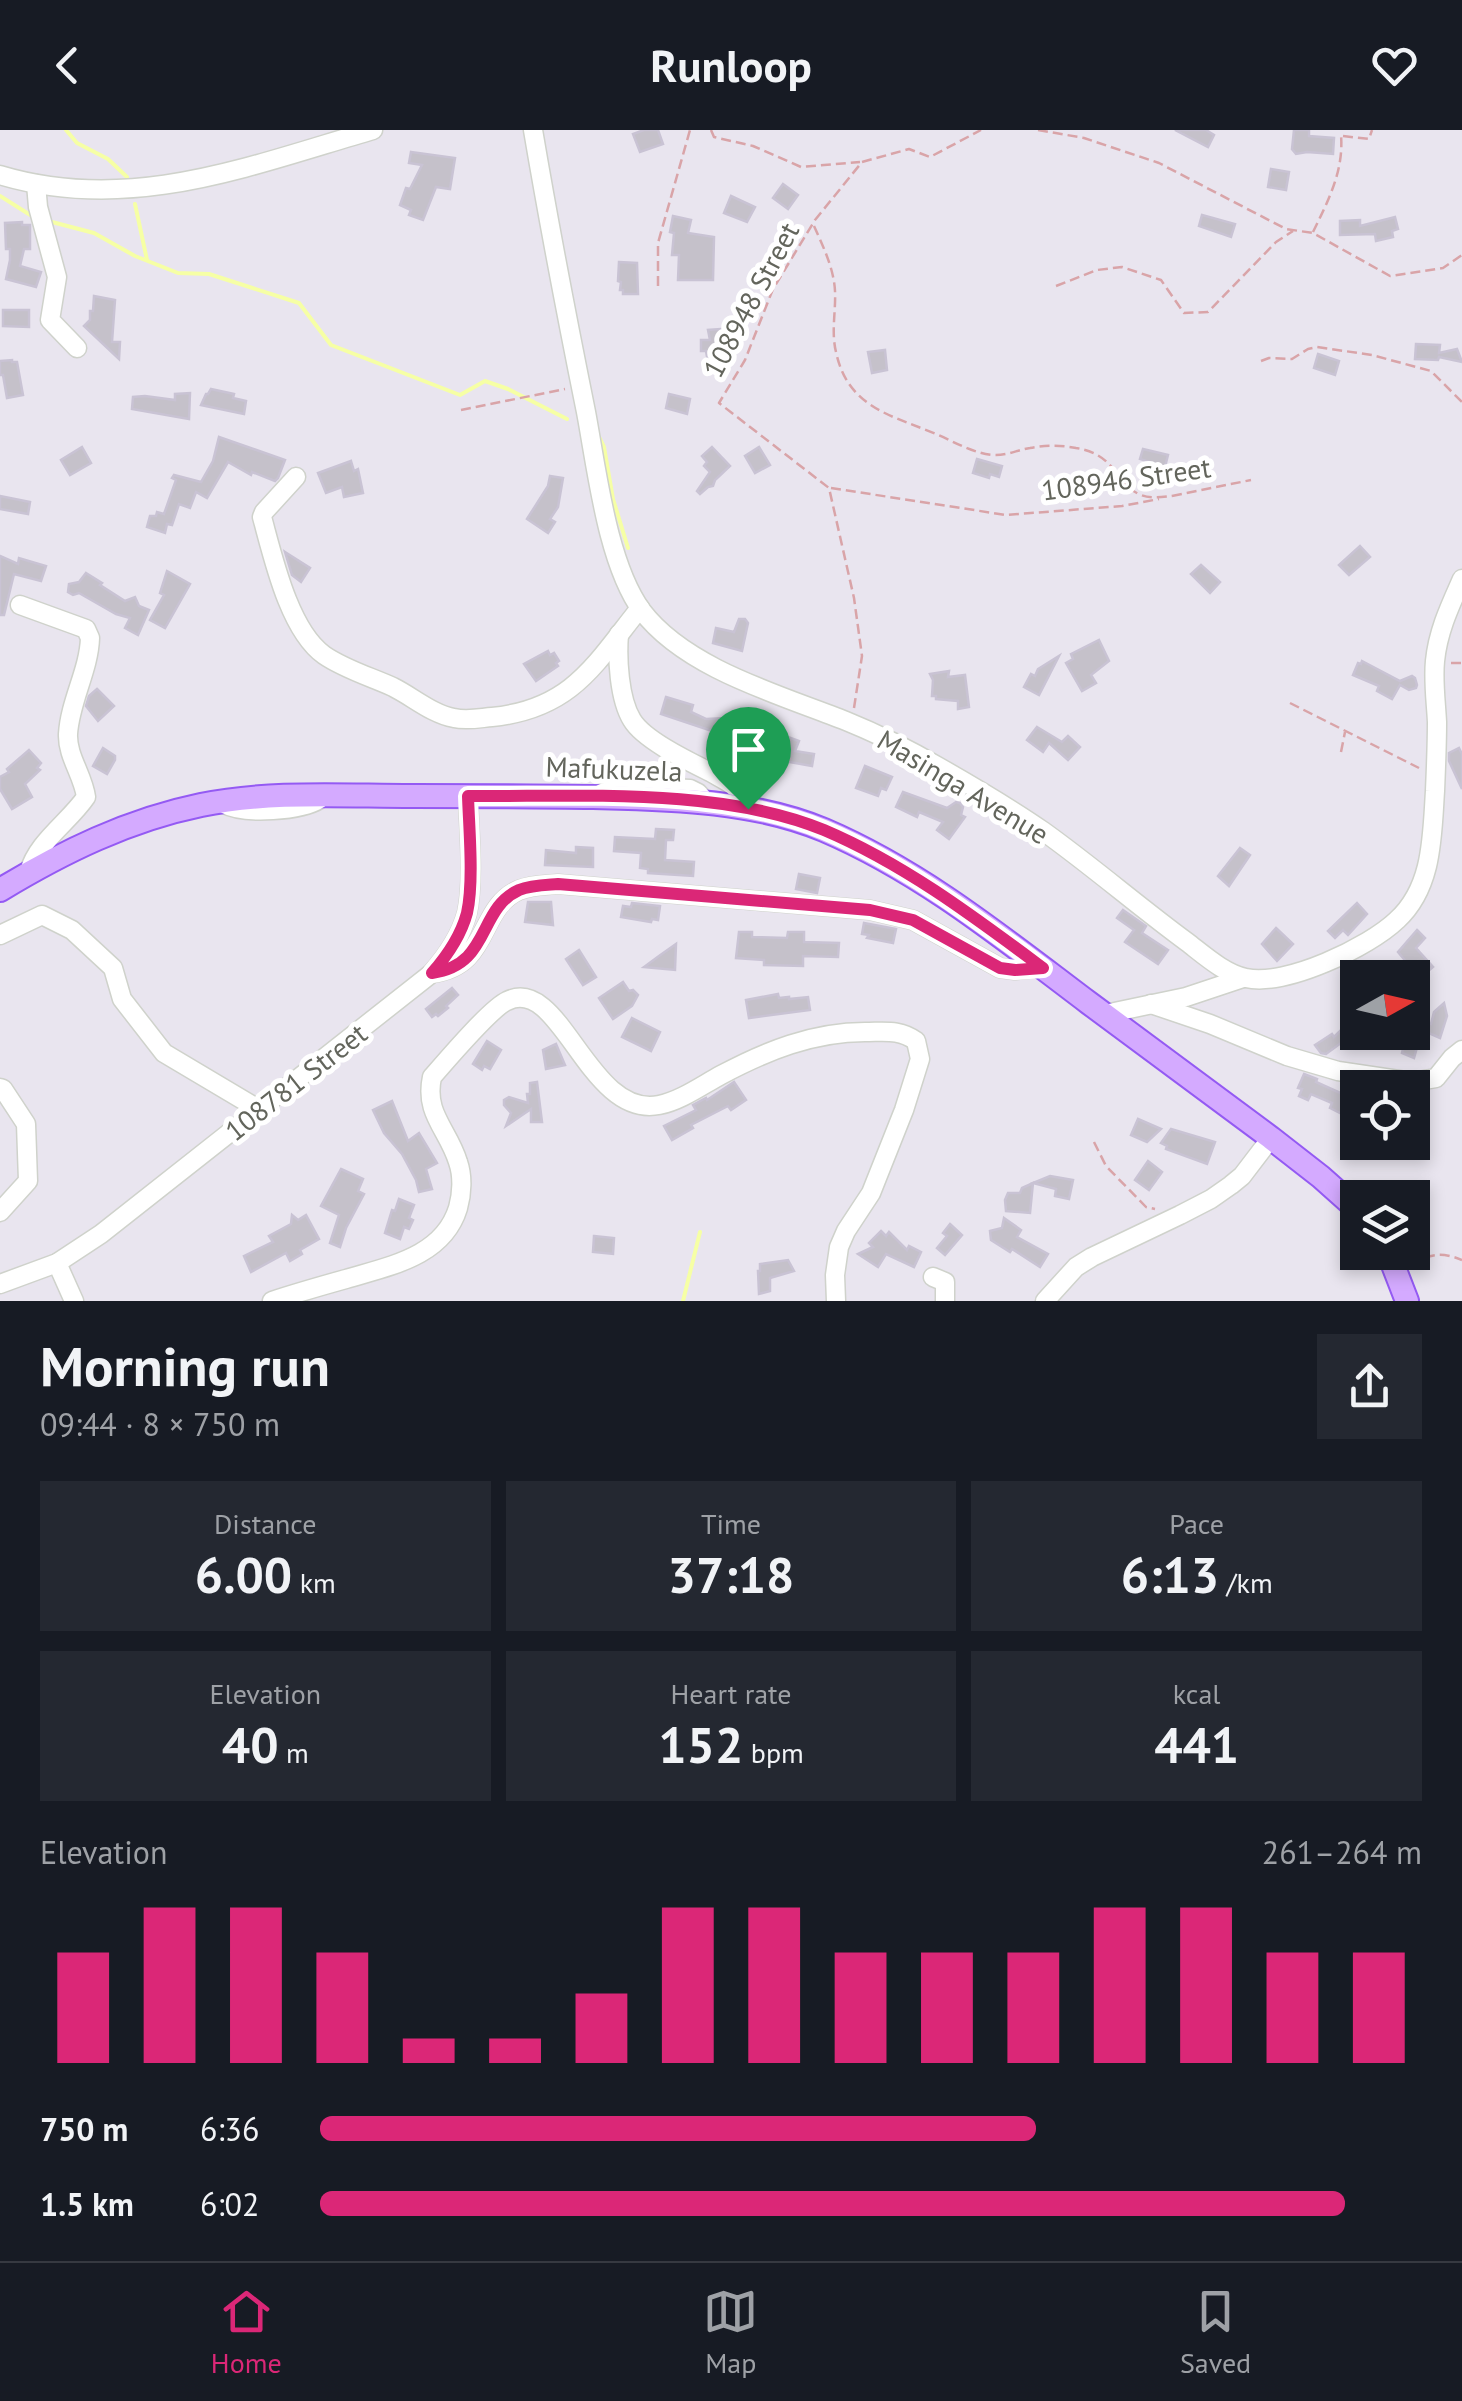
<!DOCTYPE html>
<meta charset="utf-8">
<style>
:root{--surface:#171b24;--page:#242831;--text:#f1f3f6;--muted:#9ea1a6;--line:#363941;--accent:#db2777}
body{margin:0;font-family:"PT Sans",sans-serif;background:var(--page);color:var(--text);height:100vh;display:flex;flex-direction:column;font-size:38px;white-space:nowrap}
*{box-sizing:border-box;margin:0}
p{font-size:32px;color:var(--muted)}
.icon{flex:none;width:55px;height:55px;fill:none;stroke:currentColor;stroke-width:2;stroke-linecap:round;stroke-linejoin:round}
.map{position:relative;height:1171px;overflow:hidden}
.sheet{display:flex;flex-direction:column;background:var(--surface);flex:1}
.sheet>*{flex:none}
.needle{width:65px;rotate:82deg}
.tools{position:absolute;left:1340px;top:830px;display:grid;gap:20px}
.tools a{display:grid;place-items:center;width:90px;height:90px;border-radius:0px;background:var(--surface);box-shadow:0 5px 15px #0003;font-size:50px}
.pin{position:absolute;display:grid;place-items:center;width:85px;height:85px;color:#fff;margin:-102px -42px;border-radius:50% 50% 50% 0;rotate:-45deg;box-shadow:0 0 10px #0007}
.pin .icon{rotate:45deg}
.round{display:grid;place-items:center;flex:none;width:105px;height:105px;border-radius:0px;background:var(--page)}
.headline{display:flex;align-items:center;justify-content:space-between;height:170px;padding:0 40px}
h1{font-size:55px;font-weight:700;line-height:75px}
.stats{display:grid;grid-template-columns:repeat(3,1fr);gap:15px;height:170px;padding:10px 40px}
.stats div{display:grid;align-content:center;border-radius:0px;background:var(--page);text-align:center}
.stats b{font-size:50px;font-weight:700}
.stats small{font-size:28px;font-weight:400}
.stats p{font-size:28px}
.chart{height:280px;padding:20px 40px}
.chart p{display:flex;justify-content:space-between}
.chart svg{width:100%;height:180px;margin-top:10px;stroke:var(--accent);stroke-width:6}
ul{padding:0 40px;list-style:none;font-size:32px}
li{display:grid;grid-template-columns:160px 120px 1fr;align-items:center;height:75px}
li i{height:25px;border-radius:12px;background:var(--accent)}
header{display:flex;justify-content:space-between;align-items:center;height:130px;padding:0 40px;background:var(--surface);font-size:45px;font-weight:700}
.dock{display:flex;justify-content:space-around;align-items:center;height:140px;border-top:2px solid var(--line);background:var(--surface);font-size:28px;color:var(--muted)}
.dock a{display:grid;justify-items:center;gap:5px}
.dock .on{color:var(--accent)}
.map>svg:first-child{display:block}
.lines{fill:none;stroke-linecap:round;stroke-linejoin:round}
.stream{stroke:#f6ffa5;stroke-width:4}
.building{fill:#c5c1ca;stroke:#c9c3d4;stroke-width:2.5}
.minor-casing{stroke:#cfd2cb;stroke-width:21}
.major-casing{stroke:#945af3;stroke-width:26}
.path{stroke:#d9a4a8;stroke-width:2.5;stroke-dasharray:10 5;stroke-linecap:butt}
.minor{stroke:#fff;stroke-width:18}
.major{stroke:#d4aaff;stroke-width:22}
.route-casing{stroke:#fff;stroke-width:20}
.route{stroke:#db2777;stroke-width:12}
.labels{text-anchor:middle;stroke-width:10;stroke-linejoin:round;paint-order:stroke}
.street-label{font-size:28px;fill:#63655c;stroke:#fff}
</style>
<header><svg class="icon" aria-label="back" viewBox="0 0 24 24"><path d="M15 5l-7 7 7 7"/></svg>Runloop<svg class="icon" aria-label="heart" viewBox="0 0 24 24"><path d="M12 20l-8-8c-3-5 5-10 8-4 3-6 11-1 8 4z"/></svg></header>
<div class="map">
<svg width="1462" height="1171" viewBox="0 0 1462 1171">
<rect width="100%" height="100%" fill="#e9e5ef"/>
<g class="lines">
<!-- stream -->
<g class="stream">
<polyline points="66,0 77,13 108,29 127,47"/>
<polyline points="0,66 35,88"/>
<polyline points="135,74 147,130"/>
<polyline points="52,92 94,103 135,126 178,143 209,144 299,173 331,215 460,265 485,251 508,259 567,289"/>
<polyline points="599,307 604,317 613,369 628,418"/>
<polyline points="683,1171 700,1102"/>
</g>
</g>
<!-- building -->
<g class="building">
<polygon points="644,0 658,0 663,14 640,22 633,4"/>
<polygon points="1175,0 1206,0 1214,5 1208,17"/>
<polygon points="1294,0 1309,0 1309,6 1334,8 1333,24 1307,22 1296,24 1292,19"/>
<polygon points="411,22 455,28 450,59 436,57 423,90 409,85 411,80 400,75 406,58 410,59 422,35 409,33"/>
<polygon points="1271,39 1289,42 1286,60 1268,57"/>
<polygon points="783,54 798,65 788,79 773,68"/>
<polygon points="731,66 755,77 747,92 724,83"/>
<polygon points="1202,85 1235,94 1231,107 1199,96"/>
<polygon points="673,86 691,90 688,103 714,107 713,150 678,150 679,125 672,125 674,103 670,102"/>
<polygon points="1395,87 1398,99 1392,101 1393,107 1376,111 1375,104 1340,105 1340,91 1360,90 1360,96"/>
<polygon points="22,92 22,95 30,95 30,119 24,119 20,136 41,142 36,157 6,149 10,130 10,119 6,119 5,93"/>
<polygon points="619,132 637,133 638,164 623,164 623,160 620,160 621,152 618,151"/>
<polygon points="94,166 115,170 112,212 120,212 119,229 84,196 90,190 90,181 93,181"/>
<polygon points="3,180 29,180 29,197 3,196"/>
<polygon points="720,199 722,210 724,210 725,229 708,232 706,221 701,221 701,210 710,210 708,200"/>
<polygon points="1416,214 1440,215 1439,223 1457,219 1462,232 1439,227 1438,230 1415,229"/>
<polygon points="885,220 887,240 872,243 868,222"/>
<polygon points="1318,224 1339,231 1335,245 1314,238"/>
<polygon points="12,230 12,232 17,232 23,265 7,268 3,245 0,245 0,231"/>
<polygon points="211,259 234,264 233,268 246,271 244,284 201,275 206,264 208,264"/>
<polygon points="190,263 189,289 132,279 133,267 145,266 175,270 175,264"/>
<polygon points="669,264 690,269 687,284 666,278"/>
<polygon points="219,307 285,330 278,348 275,351 252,342 251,345 228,332 207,368 196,362 190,378 179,374 172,395 167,394 165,403 147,397 150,386 156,386 157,382 164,384 176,350 172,348 174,345 201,352 213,331"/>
<polygon points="82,317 91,333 70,345 61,330"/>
<polygon points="712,317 730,336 715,350 713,356 708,357 700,364 697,361 710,342 704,336 707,332 702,326"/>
<polygon points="759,317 770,335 755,343 745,326"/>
<polygon points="1143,319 1168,325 1165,337 1140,329"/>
<polygon points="977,329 1002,336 999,347 990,344 989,348 973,343"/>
<polygon points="351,331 354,341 358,339 363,363 344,367 342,357 326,363 318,343"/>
<polygon points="550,346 563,348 558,377 550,389 555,392 548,403 527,389 548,356"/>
<polygon points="0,366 30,372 28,384 0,379"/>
<polygon points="1360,416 1370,427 1349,445 1339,435"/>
<polygon points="285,422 310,438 301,452 292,445"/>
<polygon points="0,426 18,434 19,428 46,436 41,451 14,444 4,485 0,485"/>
<polygon points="1201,435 1220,452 1210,463 1191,444"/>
<polygon points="167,441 190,454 165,498 150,490 164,465 160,463"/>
<polygon points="86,443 102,453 100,455 125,471 135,467 139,476 149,480 138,505 125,498 130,488 116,484 79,463 73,465 68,462 69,454 79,452"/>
<polygon points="739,489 745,489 748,493 742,521 713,513 716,498 734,502"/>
<polygon points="1099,510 1109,531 1091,545 1096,553 1082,561 1066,533 1073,529 1071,524"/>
<polygon points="548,521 550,525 554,523 559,531 556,533 558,536 536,551 524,534"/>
<polygon points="1059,526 1039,565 1024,557 1031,544 1035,546 1038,539"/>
<polygon points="1362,531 1400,551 1412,546 1415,548 1417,555 1416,558 1409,560 1400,555 1392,569 1377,561 1379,556 1353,545 1358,533 1361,534"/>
<polygon points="949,541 948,547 965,545 969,577 958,579 958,571 936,569 936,566 932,566 933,550 930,544"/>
<polygon points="97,559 114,576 98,591 86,576 89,566"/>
<polygon points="666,567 693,575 691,582 706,589 725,588 724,605 661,584"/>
<polygon points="1037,597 1062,612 1068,606 1080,617 1068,630 1049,613 1043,622 1027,610"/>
<polygon points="767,602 785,604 785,606 799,611 795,621 814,624 812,636 784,631 786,623 765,621"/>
<polygon points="103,618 115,626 115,630 107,644 93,636"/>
<polygon points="1459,618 1462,624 1462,659 1449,631 1449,623"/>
<polygon points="29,620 41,633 37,638 40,640 25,654 32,667 12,679 0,659 0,647 9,642 7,639"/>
<polygon points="865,636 892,647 886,660 881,658 878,666 856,658"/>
<polygon points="903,662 947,678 956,672 960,673 963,677 961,685 965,687 949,709 937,700 943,692 919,682 917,687 896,677"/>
<polygon points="656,699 674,700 673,710 666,710 665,730 694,732 693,746 648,743 648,739 640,738 641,723 614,721 615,707 655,709"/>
<polygon points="576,717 593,718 593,737 545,735 546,720 576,723"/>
<polygon points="1240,718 1250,725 1229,756 1218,746"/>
<polygon points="799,744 820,748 817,763 796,759"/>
<polygon points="528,772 551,772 553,795 525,792"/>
<polygon points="632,773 660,776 658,790 652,789 651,792 621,787 623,776 631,777"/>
<polygon points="1357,773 1367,784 1348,805 1343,800 1335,808 1328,801"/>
<polygon points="1123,780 1146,796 1142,803 1168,820 1158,834 1125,812 1134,800 1117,788"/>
<polygon points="864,793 896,799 893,813 867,808 869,805 862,804"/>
<polygon points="1276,798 1293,814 1277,831 1262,814"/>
<polygon points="1417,800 1425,808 1416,818 1433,837 1420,848 1398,822"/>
<polygon points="739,802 752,802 752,807 787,808 788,802 804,802 804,812 839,813 838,827 803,826 803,836 764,835 764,830 736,828"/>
<polygon points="676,814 675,840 644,837 659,826"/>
<polygon points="579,820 596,847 583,855 566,829"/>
<polygon points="623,852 629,861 633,860 638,865 632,876 613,889 599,868"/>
<polygon points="452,858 458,865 446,876 448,878 438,886 436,884 432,887 426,879"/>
<polygon points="778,864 779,868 789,867 789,869 808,867 810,880 749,888 746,870"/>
<polygon points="1444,873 1447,886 1440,908 1422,900 1414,928 1402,923 1407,902 1412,902 1412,889 1431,894 1434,882"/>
<polygon points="632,888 660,902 651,921 622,907"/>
<polygon points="1341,900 1346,900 1352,905 1326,924 1321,923 1315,915 1332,904 1334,907"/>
<polygon points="487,911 501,920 490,939 484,936 482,940 473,934"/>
<polygon points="556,914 565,935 546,939 543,920"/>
<polygon points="1304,944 1317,949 1316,952 1347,966 1340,983 1330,978 1332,973 1311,964 1308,970 1299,966 1302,959 1298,958"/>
<polygon points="537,952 542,992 531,992 531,979 506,996 511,983 504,975 504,970 509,967 528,973 527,964 530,964 530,953"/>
<polygon points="734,952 746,970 731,980 728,976 691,995 693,998 672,1010 664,996 696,980 693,975 706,968 707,970"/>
<polygon points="392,971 408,1011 419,1003 437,1033 426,1039 432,1059 419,1062 416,1050 402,1024 384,1003 373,980"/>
<polygon points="1138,989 1161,999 1147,1012 1131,1005"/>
<polygon points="1171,999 1215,1012 1207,1034 1166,1019 1167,1016 1161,1013"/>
<polygon points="1148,1031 1162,1042 1149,1060 1135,1050"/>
<polygon points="341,1039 363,1049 358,1061 364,1064 346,1098 340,1117 330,1113 339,1085 321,1076"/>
<polygon points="1050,1046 1073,1050 1069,1069 1055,1066 1056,1059 1033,1053"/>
<polygon points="1033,1053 1030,1083 1006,1081 1005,1070 1008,1063 1020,1063 1022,1058"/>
<polygon points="399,1069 414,1075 409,1088 413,1090 409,1099 404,1097 400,1109 385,1103 392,1080 395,1081"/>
<polygon points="292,1085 298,1090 306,1085 319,1109 300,1120 302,1124 290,1131 286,1123 251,1142 244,1126 273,1112 269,1106 291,1094"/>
<polygon points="1004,1088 1021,1100 1017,1107 1048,1124 1040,1137 1012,1119 1010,1122 991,1110 990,1101 1002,1098"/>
<polygon points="950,1094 962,1105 945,1125 937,1118 947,1106 943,1103"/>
<polygon points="881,1101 886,1106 889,1102 907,1120 909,1116 921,1122 914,1137 886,1124 878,1137 858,1124 873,1117 869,1113"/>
<polygon points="594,1106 614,1108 613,1124 593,1122"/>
<polygon points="788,1130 794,1141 770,1148 770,1161 759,1164 758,1141 760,1141 760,1134"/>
</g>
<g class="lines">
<!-- minor casing -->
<g class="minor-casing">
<g id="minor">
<path d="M533,0C549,94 567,188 586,282C597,340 607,433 642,481C686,539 781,565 846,591C878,604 910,620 939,637C974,657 1010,678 1043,701C1092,736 1138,776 1187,812C1204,825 1225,844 1246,848C1285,857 1369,817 1397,790C1433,757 1432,706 1435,661C1436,638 1437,615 1437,592C1436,572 1433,551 1435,531C1438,501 1450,476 1462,449"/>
<path d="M0,45C130,84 249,36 373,0"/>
<polyline points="36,54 38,77 57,147 50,190 77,218"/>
<path d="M296,347L264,382L262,387C273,427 289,500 324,525C344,539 371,547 393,557C413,567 432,584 454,588C467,591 480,588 492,587C572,579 595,534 640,478"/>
<path d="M20,475L86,499L90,508C89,540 70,571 68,604C67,626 83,645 86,667C69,692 37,712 29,742"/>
<path d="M619,504C617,528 619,569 632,590C644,610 688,631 710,642C731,654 739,655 748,679"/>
<polyline points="602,663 629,656 690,659 698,663 707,673"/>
<path d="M224,674C245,685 301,681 320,669"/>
<polyline points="0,805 42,785 72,800 113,838 122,869 164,923 260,980"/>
<path d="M432,843C491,836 477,778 519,760C531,755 545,755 558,754L870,780L913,790L1000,838L1015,840L1043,837"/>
<polyline points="1151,874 1210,894 1287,926 1338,941 1412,952 1436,948 1452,928 1462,920"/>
<polyline points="1105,884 1186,867 1243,848"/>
<polyline points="0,958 3,959 26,994 28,1051 0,1082"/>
<polyline points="57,1133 74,1171"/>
<polyline points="933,1147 945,1152 945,1171"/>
<path d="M0,1154L57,1133L101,1104L432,843C447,826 461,805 467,783C474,752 469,698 468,666"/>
<path d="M272,1171C296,1163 321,1156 346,1149C389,1136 443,1127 458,1078C462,1064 463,1046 458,1032C448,999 424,984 432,947C446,931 491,878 507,871C561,844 588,989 659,975C680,971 701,956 721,945C766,921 813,902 865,902C885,902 900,899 916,911L920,929L904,980L871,1063L846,1101L839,1117L835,1145L836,1171"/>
<polyline points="1045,1171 1076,1137 1092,1127 1180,1085 1211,1069 1231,1055 1242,1046 1271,1008"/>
</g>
</g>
<!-- major casing -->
<g class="major-casing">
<g id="major">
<path d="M0,760C63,722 128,690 201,675C270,661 342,666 412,666C472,666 533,666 593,667C670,669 752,670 824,700C922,742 1004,809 1089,873C1149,918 1210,963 1271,1008L1321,1047L1358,1080"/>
<polyline points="1388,1122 1407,1171"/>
</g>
</g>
<!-- path -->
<g class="path">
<polyline points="711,0 714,7 753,16 801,37 860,32"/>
<polyline points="1038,0 1084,8 1159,33 1286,99 1313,103 1390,146 1443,138 1462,125"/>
<polyline points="1343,6 1369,9 1372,0"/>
<path d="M814,96C823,116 834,139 835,161C836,181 831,202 836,222C848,278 891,285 936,304C955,312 972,323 993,325C1006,326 1017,320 1030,318C1045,315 1061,315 1076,318C1118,325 1114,354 1141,365C1151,369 1162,367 1172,366"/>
<path d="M1313,102C1328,71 1344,41 1341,5"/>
<polyline points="658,156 658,113 690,0"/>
<polyline points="1056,156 1097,140 1122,137 1161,150 1184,183 1208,182 1276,112 1293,101"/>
<polyline points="1261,231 1269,228 1292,229 1308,219 1317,217 1372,225 1431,241 1462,272"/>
<polyline points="461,280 565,259"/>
<polyline points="831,358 1006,385 1122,376 1159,369"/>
<polyline points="1172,366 1251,350"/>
<polyline points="1451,533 1462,533"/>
<polyline points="1290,573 1419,638"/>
<polyline points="854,578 862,526 854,468 829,358 719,273 745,230 773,159 815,90 862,32 909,19 930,27 981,0"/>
<polyline points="1341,622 1345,602"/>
<polyline points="1094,1012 1106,1036 1146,1077 1155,1079"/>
<path d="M1412,1135C1430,1123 1442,1122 1462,1130"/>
</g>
<!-- minor -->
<use href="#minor" class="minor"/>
<!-- major -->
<use href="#major" class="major"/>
</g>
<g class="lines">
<!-- route casing -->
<g class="route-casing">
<path id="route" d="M468,666C579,667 720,657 824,700C904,734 973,786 1043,838L1015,840L1000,838L913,790L870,780L558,754C545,755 531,755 519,760C477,779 491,835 432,843C447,826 461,805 467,783C474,752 469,698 468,666Z"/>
</g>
<!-- route -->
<use href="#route" class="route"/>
</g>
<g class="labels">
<!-- street labels -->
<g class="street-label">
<text transform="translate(751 170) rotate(-62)" y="10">108948 Street</text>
<text transform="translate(1126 349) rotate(-8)" y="10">108946 Street</text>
<text transform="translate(614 639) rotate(2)" y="10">Mafukuzela</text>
<text transform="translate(963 657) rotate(31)" y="10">Masinga Avenue</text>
<text transform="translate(296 952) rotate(-38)" y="10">108781 Street</text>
</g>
</g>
</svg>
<div class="tools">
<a><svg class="needle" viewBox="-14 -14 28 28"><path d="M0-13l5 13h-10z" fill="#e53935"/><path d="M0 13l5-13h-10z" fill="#9ea1a6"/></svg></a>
<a><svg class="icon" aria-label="locate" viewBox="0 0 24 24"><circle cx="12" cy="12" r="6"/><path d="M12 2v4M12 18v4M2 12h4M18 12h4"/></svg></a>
<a><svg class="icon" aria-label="layers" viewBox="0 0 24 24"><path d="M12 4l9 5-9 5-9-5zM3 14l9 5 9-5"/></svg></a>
</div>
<div class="pin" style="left:748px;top:679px;background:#1e9e55"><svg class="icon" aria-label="arrive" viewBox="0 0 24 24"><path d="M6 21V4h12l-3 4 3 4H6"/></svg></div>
</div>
<section class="sheet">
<div class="headline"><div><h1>Morning run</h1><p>09:44 · 8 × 750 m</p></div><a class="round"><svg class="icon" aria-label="share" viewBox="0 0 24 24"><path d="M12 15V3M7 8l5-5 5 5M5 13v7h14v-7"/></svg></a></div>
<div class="stats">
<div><p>Distance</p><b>6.00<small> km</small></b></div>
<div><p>Time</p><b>37:18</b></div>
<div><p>Pace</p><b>6:13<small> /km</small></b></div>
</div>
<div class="stats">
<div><p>Elevation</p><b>40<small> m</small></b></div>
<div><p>Heart rate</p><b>152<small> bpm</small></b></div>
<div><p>kcal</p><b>441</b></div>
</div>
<div class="chart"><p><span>Elevation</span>261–264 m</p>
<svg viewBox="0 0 160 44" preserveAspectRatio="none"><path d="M5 44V17M15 44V6M25 44V6M35 44V17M45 44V38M55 44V38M65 44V27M75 44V6M85 44V6M95 44V17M105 44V17M115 44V17M125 44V6M135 44V6M145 44V17M155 44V17"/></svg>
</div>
<ul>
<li><b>750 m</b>6:36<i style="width:65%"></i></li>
<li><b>1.5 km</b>6:02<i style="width:93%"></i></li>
</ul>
</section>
<nav class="dock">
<a class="on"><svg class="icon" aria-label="home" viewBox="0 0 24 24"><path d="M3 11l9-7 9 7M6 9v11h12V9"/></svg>Home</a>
<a><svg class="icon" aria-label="map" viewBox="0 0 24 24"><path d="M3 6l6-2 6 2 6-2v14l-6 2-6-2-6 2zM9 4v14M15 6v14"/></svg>Map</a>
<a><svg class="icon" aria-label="saved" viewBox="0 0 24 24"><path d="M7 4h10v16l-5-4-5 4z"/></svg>Saved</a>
</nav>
